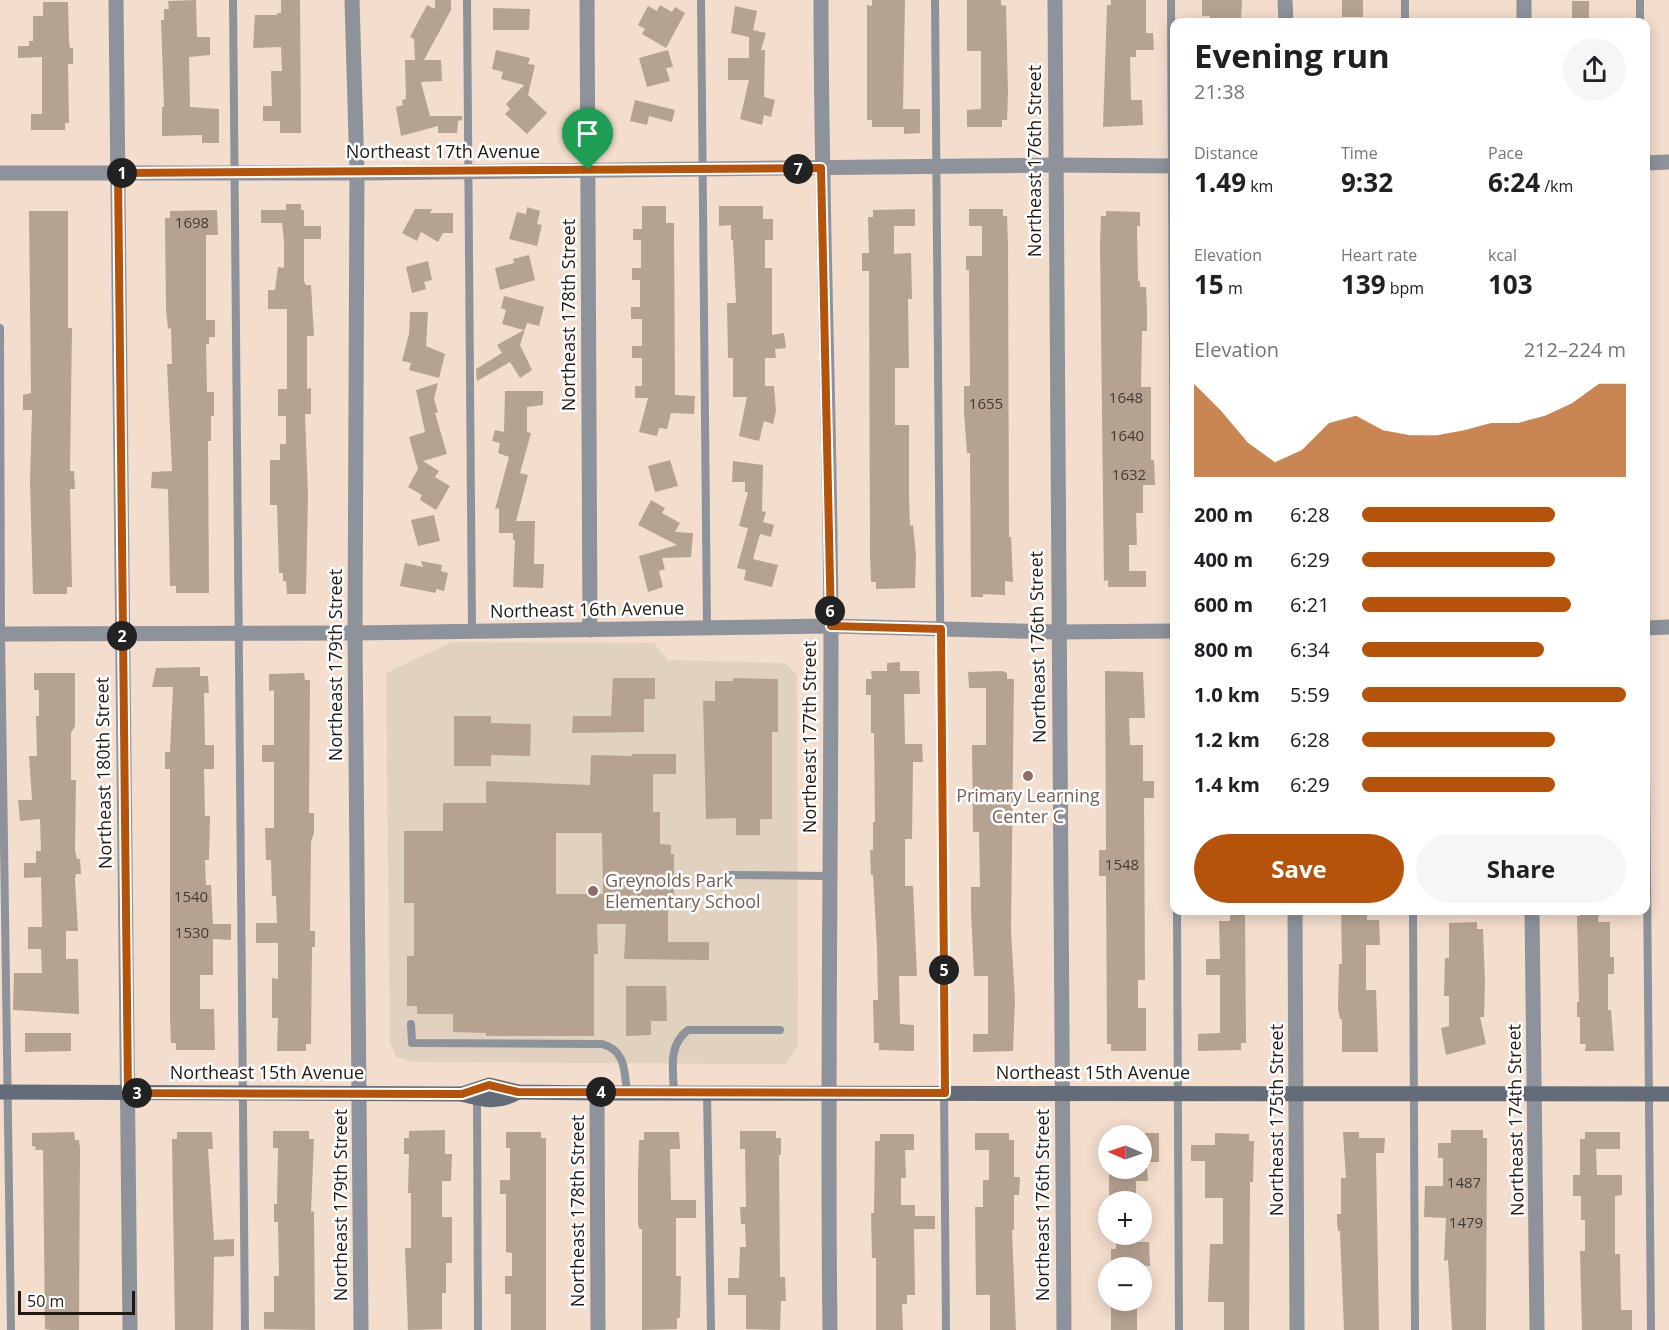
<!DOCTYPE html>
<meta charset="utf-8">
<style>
:root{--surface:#fff;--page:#f6f6f6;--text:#202124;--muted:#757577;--accent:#b45309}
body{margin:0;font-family:"Open Sans",sans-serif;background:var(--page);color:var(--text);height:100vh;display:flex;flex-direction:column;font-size:22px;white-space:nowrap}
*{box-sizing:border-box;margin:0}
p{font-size:20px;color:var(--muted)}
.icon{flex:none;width:33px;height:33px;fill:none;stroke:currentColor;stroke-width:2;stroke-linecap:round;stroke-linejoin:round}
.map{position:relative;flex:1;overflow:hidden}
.panel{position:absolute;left:1170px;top:18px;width:480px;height:897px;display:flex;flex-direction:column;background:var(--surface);border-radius:12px;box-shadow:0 3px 15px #0003}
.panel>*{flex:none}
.needle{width:39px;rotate:272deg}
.tools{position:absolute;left:1098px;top:1125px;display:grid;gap:12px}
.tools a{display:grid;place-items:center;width:54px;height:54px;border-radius:50%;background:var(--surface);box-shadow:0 3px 15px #0003;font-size:30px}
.scale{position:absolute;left:18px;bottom:15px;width:117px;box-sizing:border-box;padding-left:6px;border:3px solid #201913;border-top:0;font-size:16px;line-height:21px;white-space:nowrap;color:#201913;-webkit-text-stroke:4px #fff;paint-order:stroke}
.pin{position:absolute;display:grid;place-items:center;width:51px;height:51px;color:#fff;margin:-62px -26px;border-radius:50% 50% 50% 0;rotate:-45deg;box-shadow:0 0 6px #0007}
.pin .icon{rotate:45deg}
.km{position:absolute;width:30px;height:30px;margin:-15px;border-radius:50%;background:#222;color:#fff;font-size:16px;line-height:30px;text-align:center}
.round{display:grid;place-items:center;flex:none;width:63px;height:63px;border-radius:32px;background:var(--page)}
.overview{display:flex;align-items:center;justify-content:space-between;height:102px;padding:0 24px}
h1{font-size:33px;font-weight:700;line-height:45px}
.stats{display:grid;grid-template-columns:repeat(3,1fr);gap:9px;height:102px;padding:6px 24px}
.stats div{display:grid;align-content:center}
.stats b{font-size:26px;font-weight:700}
.stats small{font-size:16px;font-weight:400}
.stats p{font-size:16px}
.chart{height:168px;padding:12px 24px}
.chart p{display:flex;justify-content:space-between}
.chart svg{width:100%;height:108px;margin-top:6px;fill:var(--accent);opacity:.7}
.action{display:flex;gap:12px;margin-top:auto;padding:12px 24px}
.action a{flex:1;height:69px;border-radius:36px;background:var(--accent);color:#fff;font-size:24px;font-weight:700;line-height:69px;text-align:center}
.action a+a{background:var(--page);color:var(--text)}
ul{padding:0 24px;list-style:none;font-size:20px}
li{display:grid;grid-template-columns:96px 72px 1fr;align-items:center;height:45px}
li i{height:15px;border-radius:8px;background:var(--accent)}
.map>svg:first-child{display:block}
.education{fill:#e0d2bf}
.building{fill:#b6a291;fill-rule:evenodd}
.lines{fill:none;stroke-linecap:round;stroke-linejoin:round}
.lane{stroke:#8d929b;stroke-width:8}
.street{stroke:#8d929b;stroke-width:15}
.secondary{stroke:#656c79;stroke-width:15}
.route-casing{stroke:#fff;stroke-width:12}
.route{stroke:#b45309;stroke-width:8}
.education-dot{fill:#8d6e63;stroke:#fff;stroke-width:2}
.labels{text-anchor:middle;stroke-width:5;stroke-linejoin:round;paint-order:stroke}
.number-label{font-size:15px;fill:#463b32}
.street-label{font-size:18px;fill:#201913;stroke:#fff}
.education-label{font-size:18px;fill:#785e54;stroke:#fff}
</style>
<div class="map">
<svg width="1669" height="1330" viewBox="0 0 1669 1330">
<rect width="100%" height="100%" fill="#f3ddcc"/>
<!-- education -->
<polygon class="education" points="452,642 654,643 668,660 785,663 797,675 798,1045 786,1064 413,1062 396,1057 390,1042 386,673"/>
<!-- building -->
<g class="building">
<polygon points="196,0 197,37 210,37 210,55 189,57 190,107 219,109 219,143 202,143 202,135 162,136 162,107 164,107 161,20 164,20 164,9 169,9 168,1"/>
<polygon points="281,0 300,0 301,133 280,133 280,121 263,121 263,106 272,106 271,71 282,71 281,47 253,48 255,15 277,15 277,13 281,13"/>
<polygon points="435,0 451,0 451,10 424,60 441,60 442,81 421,82 430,116 462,116 462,120 458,121 457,133 438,133 438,126 401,136 396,107 403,105 402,100 406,99 405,60 415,60 414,39 410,37 427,5 435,9"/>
<polygon points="872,0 905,0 903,109 920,109 920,133 904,134 904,127 872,127 872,120 867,120 867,5 872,6"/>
<polygon points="967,0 1001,0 1001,5 1006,6 1008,94 1007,120 1002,120 1002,127 967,127 967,110 981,109 981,51 967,51"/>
<polygon points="1111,0 1146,0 1146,33 1153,33 1154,50 1136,50 1136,57 1130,57 1131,100 1142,100 1143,125 1103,127 1107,5 1111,5"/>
<polygon points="1202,0 1242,0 1241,21 1210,22 1210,16 1202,16"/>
<rect x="1342" y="0" width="21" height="17"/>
<rect x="1572" y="1" width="17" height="18"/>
<polygon points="43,2 68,2 69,41 70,48 73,48 73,64 68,64 69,123 65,123 65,130 31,130 31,114 42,114 42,57 18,58 18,46 29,46 29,41 33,41 33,16 43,16"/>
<polygon points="660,5 672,12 675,7 685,13 666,48 642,34 645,29 638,25 648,6 657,11"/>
<polygon points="735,6 757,11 753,30 766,33 761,50 765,50 764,97 775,100 771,117 764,115 762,125 740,119 749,80 728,80 728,58 749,58 749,37 731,33"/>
<polygon points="493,8 530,9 529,30 493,30"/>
<polygon points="496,50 530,58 528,64 535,65 528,95 547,113 527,134 505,114 510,109 506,104 524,85 501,79 503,72 492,69"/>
<polygon points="668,50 673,67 666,68 670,81 647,87 639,58"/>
<polygon points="635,100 675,110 672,122 649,116 647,125 630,121"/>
<polygon points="286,204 301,204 301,210 304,210 304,226 321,226 321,239 304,239 304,281 306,285 311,285 314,336 307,336 307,389 311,388 311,414 305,414 308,495 306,594 287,594 286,581 283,581 283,573 279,573 277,505 270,505 270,460 280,460 280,444 286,444 286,416 278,416 278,389 287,389 287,309 268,309 268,290 275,290 278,267 284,268 284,241 282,223 261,223 261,210 286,210"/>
<polygon points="642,206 666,206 666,223 674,223 675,395 695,396 694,414 671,413 667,429 659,428 657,436 639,432 648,398 635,398 635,386 642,386 642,358 632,358 632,346 642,346 642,319 631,319 631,307 640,307 640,280 632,280 632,268 641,268 641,240 633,240 633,229 642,229"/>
<polygon points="719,206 763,206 763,219 773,219 773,240 765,240 765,268 772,268 772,335 784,333 786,348 775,349 776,358 765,358 765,386 774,386 776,411 773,424 764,421 759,441 739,436 747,397 733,397 733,358 728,358 727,303 736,303 733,240 731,240 731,225 719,226"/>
<polygon points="527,207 540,211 537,224 542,225 537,246 509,239 517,212 526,214"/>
<polygon points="415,209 432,209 430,213 453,213 453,233 443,233 438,242 421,232 417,241 402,233"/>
<polygon points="915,209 915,226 894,226 894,254 911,253 912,299 908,299 909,368 895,368 895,425 909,425 909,496 910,526 913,525 916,556 915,588 876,589 876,582 871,582 870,556 869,271 862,271 862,253 869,253 868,217 873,217 873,210"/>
<polygon points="969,209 1003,209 1003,216 1007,216 1008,245 1009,537 1011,537 1013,582 1005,581 1005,595 983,594 983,597 971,597 970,453 967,453 964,412 964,386 970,386 969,270 966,270 966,256 982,256 982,226 969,226"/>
<polygon points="217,210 218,235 206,235 206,320 215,320 215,337 209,337 209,344 206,344 207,392 214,392 214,416 211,416 211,441 208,441 209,593 176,593 176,586 170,586 168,489 151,488 152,472 172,471 167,364 172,364 171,328 168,329 166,309 165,218 170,218 170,211"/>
<polygon points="29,211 68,211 68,328 72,328 70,471 74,471 75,489 70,489 72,587 67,587 67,594 33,594 30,481 32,410 23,410 23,395 31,393"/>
<polygon points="1106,211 1140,212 1140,226 1137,226 1138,281 1140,281 1140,287 1146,287 1147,313 1147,331 1142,331 1141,387 1151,387 1151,460 1154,460 1155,485 1143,485 1143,513 1136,513 1137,545 1129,545 1129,571 1146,571 1146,587 1108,587 1108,580 1104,581 1100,244 1101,216 1106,216"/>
<polygon points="529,255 535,280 500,290 495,268 514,263 513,259"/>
<polygon points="428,261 432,280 424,282 426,289 412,293 406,267"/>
<polygon points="504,296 544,307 539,326 527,323 520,345 532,370 520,378 510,362 477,381 476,369 502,353 497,345 524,330 502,324 506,310 501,308"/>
<polygon points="410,312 428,312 426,346 445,354 439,378 409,370 411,363 402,361 409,334"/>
<polygon points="438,383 434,399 438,412 435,413 447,454 423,461 439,471 435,477 450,486 436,510 420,500 422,495 408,487 418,469 409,437 425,432 416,390"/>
<polygon points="505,391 543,391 543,405 527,407 527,432 531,433 520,473 528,475 516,521 535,521 534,564 544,564 543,588 513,587 515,540 513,540 513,533 499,533 499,508 495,509 509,457 498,453 500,443 492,441 495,430 504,432"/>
<polygon points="670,460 678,486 655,492 648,466"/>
<polygon points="733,461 763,465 762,511 766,512 763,522 774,525 771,537 760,534 753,559 778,565 772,587 744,580 746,570 737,568 748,528 739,526 748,492 745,492 745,482 732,482"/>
<polygon points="651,500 665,508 662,513 680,523 675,532 693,533 691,557 662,558 665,569 659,571 663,587 648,592 639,556 677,545 638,525"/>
<polygon points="434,515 440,541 418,546 411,520"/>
<polygon points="421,561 442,565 441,571 448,573 444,591 436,589 436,593 400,586 405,563 423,567"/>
<polygon points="900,662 900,671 919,671 920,694 904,694 905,744 922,744 923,762 913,762 912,839 905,839 905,886 913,886 917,976 899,976 900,1024 914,1025 914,1051 879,1050 879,1043 874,1043 873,1000 878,1000 877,947 873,875 871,875 870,850 873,850 873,822 875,822 874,733 871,733 871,695 866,695 866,679 872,679 871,671 887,671 887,663"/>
<polygon points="200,667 200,676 208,676 209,693 204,693 205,745 214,745 214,769 204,769 205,816 210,816 209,860 205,860 206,885 211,885 213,924 231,924 231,940 213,939 213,975 200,975 200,1009 214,1009 215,1050 176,1050 176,1043 171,1043 170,1018 170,769 165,769 165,752 170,752 173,687 152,687 156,668"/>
<polygon points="1002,671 1007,673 1007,679 1014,679 1011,930 1015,1000 1013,1051 973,1052 973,1034 988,1034 988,976 974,976 971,912 971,887 980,887 979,832 973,832 972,745 986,745 986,688 969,688 968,672"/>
<polygon points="1105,671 1143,672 1145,718 1129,718 1130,745 1143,745 1143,781 1154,781 1154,798 1144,798 1145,980 1138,980 1138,1008 1146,1008 1146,1051 1111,1051 1111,1044 1107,1044 1106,876 1099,876 1099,850 1106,850"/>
<polygon points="34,673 75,673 75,726 71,733 71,780 76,780 75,851 77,859 80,859 81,874 76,874 75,879 78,931 66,931 66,959 78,959 79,1014 13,1010 14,973 42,973 41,949 28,949 28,927 42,927 41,877 24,878 24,863 36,863 36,851 41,851 40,819 20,821 18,800 32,800 29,756 37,756 36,716 39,716 39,690 34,690"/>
<polygon points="304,673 305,680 310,680 309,813 314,813 314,833 311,842 310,931 315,931 315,947 312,947 311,1044 306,1044 306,1051 277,1051 278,1018 272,1018 272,978 278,979 278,943 256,943 256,923 277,923 276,896 272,896 271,860 266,860 265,828 274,828 274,762 262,762 262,745 274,745 274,690 269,691 269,674"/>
<polygon points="613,678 655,678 655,699 644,699 644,732 572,733 573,716 611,716"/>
<polygon points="733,678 778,679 778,732 772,732 772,819 760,819 760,835 736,835 736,818 706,819 703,701 715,701 715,681 733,681"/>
<polygon points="454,716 491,716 491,723 531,724 530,756 491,755 491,766 454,766"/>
<path d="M632,754H676V774H653V812H660V844L671,845V854H674V903H668V942H709V960L624,959L626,924H597L598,954H594V1036H486V1033L453,1032V1014H417V1006H407V956H414V903H404V831H443V803H486V781L590,785L591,755L632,756ZM556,833H602L603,894H556Z"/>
<polygon points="1230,910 1245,910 1246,1043 1241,1043 1241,1050 1198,1051 1198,1034 1220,1033 1220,975 1206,975 1206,959 1220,959 1219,921 1230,921"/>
<polygon points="1341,910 1367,910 1367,920 1379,920 1380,945 1366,945 1366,990 1376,990 1378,1052 1342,1052 1342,1019 1340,1019 1338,1009 1339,964 1342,964"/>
<polygon points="1580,910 1599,910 1598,922 1610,922 1610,957 1614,957 1614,974 1608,974 1608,1010 1611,1010 1614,1051 1585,1051 1586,1044 1580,1044 1580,1017 1577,1017 1577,1002 1579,1002 1577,916 1580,916"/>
<polygon points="1477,922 1477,929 1483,929 1485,981 1484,1017 1480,1017 1486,1044 1446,1055 1441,1028 1449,1026 1449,996 1444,996 1445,958 1449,958 1449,923"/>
<polygon points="626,986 666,986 667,1021 651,1021 651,1035 626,1036"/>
<polygon points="25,1033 71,1033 71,1051 25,1052"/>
<polygon points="445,1130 445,1154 452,1154 451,1181 442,1181 442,1217 452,1217 452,1263 446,1263 446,1293 442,1293 442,1329 408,1330 405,1248 411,1248 411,1193 408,1193 409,1154 404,1154 404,1138 409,1138 409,1131"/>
<polygon points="1451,1130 1483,1130 1483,1138 1487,1138 1486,1330 1452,1330 1448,1260 1444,1261 1446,1218 1424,1217 1425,1186 1443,1186 1443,1158 1438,1158 1438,1143 1451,1143"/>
<polygon points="273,1131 309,1131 309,1139 314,1139 311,1212 314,1211 315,1330 264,1329 264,1312 274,1312 274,1276 279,1276 278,1222 274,1222 274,1204 277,1204 278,1148 273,1148"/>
<polygon points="740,1131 776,1131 776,1138 781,1138 781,1155 779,1155 780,1277 785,1277 786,1301 781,1301 780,1330 746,1329 746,1295 728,1295 728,1278 739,1278 740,1247 746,1247 745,1224 741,1224 740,1207 746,1207 745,1149 740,1149"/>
<polygon points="74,1132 75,1140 79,1140 80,1148 79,1330 52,1330 45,1329 43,1150 35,1150 36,1147 32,1146 32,1133"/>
<polygon points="177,1132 212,1132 213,1149 208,1149 214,1240 234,1239 234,1256 214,1257 213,1330 175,1330 172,1139 177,1139"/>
<polygon points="506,1132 541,1132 541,1138 546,1138 546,1330 511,1330 511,1294 505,1294 505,1276 512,1276 512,1253 506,1252 506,1194 500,1194 500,1180 510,1180 510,1148 506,1148"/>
<polygon points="644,1132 679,1132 680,1149 670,1149 671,1200 696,1200 696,1218 676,1218 676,1276 681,1276 680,1318 677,1318 677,1329 642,1330 642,1229 639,1229 638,1222 638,1175 639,1140 644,1140"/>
<polygon points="1343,1132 1359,1132 1359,1138 1385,1138 1384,1153 1376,1153 1376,1156 1379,1330 1344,1330 1340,1231 1338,1231 1337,1222 1337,1214 1341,1214 1341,1178 1346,1178"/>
<polygon points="1585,1132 1620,1132 1620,1149 1596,1149 1597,1175 1622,1175 1622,1195 1615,1196 1615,1254 1620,1254 1621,1310 1632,1310 1632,1330 1582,1330 1580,1251 1585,1251 1585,1220 1581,1220 1581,1196 1573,1196 1573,1175 1580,1175 1580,1139 1585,1139"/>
<polygon points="975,1133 1009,1133 1009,1140 1014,1140 1014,1177 1020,1177 1019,1195 1014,1195 1014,1230 1012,1230 1016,1330 990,1330 990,1295 976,1295 975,1207 983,1207 983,1180 989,1180 989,1150 975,1150"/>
<rect x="1142" y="1133" width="17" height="29"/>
<polygon points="1215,1133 1249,1134 1249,1141 1254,1141 1253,1182 1250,1182 1249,1330 1224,1330 1224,1302 1208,1302 1210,1244 1223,1244 1223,1198 1205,1198 1205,1161 1191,1161 1191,1145 1215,1145"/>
<polygon points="880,1134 914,1134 914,1150 905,1150 906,1178 901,1178 901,1205 915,1205 915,1216 935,1216 935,1229 914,1229 915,1295 907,1295 907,1304 902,1304 903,1330 876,1330 876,1258 872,1258 871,1213 874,1213 875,1141 880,1141"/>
<polygon points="1147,1168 1148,1181 1136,1181 1136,1195 1109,1195 1109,1169"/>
<polygon points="1116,1242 1149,1242 1150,1266 1111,1265 1111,1249 1116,1249"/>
<rect x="1111" y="1300" width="26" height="30"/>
</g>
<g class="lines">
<!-- lane -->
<g class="lane">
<polyline points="233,0 245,1330"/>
<polyline points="467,0 472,631"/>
<polyline points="701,0 707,628"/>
<polyline points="935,0 946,1330"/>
<polyline points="1171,0 1174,535"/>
<polyline points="1405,0 1405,22"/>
<polyline points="1640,0 1640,22"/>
<polyline points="0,328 1,634 11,1330"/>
<polyline points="1646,764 1651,1330"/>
<polyline points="729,875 829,876"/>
<polyline points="1177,910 1179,1330"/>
<polyline points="1413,910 1415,1330"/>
<path d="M411,1024L412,1043L602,1044C626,1051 624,1070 627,1092"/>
<path d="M674,1092C673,1068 668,1045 688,1030H780"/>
<polyline points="707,1092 711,1330"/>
<polyline points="477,1098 478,1330"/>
</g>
<!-- street -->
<g class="street">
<polyline points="116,0 130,1330"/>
<polyline points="352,0 357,173 355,633 361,1330"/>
<polyline points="587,0 590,630"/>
<path d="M821,0C821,209 830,419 831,628C831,862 827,1096 830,1330"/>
<polyline points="1055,0 1064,1330"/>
<polyline points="1285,0 1286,22"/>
<polyline points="1524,0 1524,22"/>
<polyline points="1646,163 1669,162"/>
<polyline points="0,173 357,173 1054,165 1174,166"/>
<polyline points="1646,628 1669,627"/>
<polyline points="0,634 355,633 831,626 1057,632 1174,631"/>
<polyline points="1295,910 1297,1330"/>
<polyline points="1532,910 1537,1330"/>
<polyline points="597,1093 598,1330"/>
</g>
<!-- secondary -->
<g class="secondary">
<path d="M0,1092L462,1094C484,1100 497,1104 518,1092"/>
<polyline points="462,1094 489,1085 518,1092 597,1093 1669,1094"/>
</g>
</g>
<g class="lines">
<!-- route casing -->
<g class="route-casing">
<polygon id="route" points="821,168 831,626 941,629 945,1093 518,1092 489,1085 462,1094 128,1093 118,173"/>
</g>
<!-- route -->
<use href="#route" class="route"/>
</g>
<!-- markers -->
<g class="education-dot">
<circle cx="1028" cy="776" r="6"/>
<circle cx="593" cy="891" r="6"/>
</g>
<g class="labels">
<!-- number labels -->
<g class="number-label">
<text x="192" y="228">1698</text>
<text x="1126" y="403">1648</text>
<text x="986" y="409">1655</text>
<text x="1127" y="441">1640</text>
<text x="1129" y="480">1632</text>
<text x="1122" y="870">1548</text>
<text x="191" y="902">1540</text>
<text x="192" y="938">1530</text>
<text x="1464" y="1188">1487</text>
<text x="1466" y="1228">1479</text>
</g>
<!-- street labels -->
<g class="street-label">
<text x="443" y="158">Northeast 17th Avenue</text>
<text transform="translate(1035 161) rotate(-90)" y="6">Northeast 176th Street</text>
<text transform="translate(569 315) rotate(-90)" y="6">Northeast 178th Street</text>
<text transform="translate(587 610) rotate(-1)" y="6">Northeast 16th Avenue</text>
<text transform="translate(1038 647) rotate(-91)" y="6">Northeast 176th Street</text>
<text transform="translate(336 665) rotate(-90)" y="6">Northeast 179th Street</text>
<text transform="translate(810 737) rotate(-90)" y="6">Northeast 177th Street</text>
<text transform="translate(104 773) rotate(-91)" y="6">Northeast 180th Street</text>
<text x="267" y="1079">Northeast 15th Avenue</text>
<text x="1093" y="1079">Northeast 15th Avenue</text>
<text transform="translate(1277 1120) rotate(-90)" y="6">Northeast 175th Street</text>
<text transform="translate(1516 1120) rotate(-91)" y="6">Northeast 174th Street</text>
<text transform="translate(341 1205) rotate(-90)" y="6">Northeast 179th Street</text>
<text transform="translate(1043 1205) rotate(-90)" y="6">Northeast 176th Street</text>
<text transform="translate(578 1211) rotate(-90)" y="6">Northeast 178th Street</text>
</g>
<!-- education labels -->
<g class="education-label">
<text x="1028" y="802">Primary Learning<tspan x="1028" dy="21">Center C</tspan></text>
<text x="605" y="887" text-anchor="start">Greynolds Park<tspan x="605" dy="21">Elementary School</tspan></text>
</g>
</g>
</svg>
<div class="tools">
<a><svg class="needle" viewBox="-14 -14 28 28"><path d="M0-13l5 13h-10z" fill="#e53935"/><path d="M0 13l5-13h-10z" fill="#757577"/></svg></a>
<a>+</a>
<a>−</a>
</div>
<div class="scale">50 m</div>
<div class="pin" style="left:588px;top:170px;background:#1e9e55"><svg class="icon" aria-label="arrive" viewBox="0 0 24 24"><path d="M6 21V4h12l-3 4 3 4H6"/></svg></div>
<b class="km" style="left:122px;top:173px">1</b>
<b class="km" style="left:122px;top:636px">2</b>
<b class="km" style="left:137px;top:1093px">3</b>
<b class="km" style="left:601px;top:1092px">4</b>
<b class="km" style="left:944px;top:970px">5</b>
<b class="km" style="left:830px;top:611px">6</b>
<b class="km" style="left:798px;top:169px">7</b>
<section class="panel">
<div class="overview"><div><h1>Evening run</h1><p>21:38</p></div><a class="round"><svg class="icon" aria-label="share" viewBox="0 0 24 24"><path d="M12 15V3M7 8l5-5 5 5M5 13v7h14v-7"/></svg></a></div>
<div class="stats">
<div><p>Distance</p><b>1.49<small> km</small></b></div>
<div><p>Time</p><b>9:32</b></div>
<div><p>Pace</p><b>6:24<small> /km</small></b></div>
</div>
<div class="stats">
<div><p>Elevation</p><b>15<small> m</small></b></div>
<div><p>Heart rate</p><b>139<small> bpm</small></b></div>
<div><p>kcal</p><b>103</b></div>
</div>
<div class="chart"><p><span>Elevation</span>212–224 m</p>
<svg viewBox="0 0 160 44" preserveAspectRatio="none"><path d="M0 44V6L10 17L20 30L30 38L40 33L50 22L60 19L70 25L80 27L90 27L100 25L110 22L120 22L130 19L140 14L150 6L160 6V44z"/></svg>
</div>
<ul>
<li><b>200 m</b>6:28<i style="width:73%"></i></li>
<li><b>400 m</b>6:29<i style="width:73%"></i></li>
<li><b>600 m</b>6:21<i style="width:79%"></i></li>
<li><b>800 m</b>6:34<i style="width:69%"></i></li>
<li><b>1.0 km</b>5:59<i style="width:100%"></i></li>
<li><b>1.2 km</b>6:28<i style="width:73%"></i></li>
<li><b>1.4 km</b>6:29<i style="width:73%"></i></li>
</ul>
<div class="action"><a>Save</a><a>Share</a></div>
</section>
</div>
